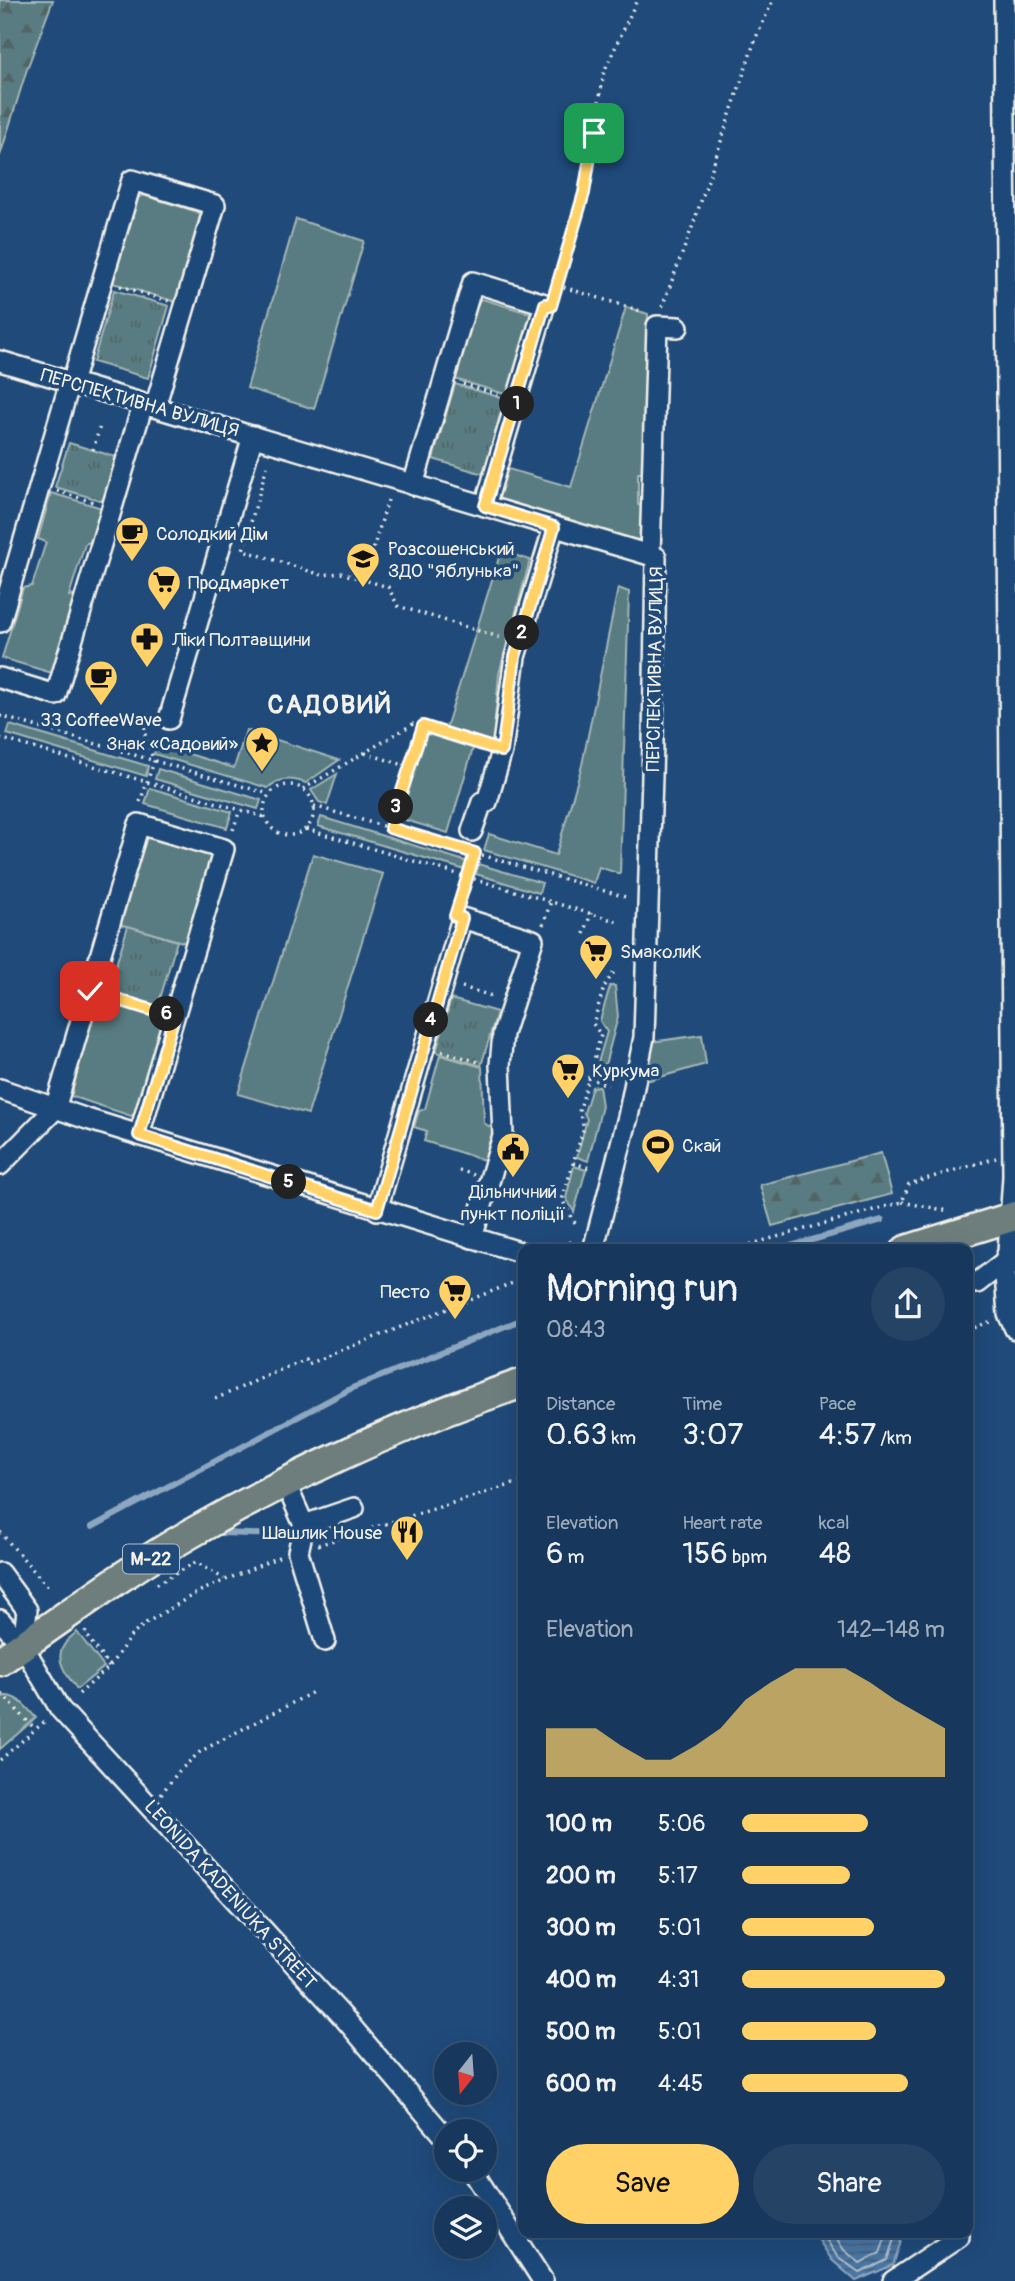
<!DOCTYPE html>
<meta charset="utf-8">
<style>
:root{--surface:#17385c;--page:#244365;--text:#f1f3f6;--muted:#9eacbb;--line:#365272;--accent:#ffd166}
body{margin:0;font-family:Pangolin,sans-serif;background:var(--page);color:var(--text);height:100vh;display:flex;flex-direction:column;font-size:26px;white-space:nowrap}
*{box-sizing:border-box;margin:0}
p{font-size:23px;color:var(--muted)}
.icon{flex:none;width:38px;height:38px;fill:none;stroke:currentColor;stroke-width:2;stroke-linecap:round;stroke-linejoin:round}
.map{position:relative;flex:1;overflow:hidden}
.sheet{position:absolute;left:518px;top:1244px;width:455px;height:994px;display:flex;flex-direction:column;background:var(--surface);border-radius:14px;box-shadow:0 7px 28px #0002,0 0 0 2px var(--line)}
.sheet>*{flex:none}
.needle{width:46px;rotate:197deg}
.controls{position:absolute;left:434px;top:2042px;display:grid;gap:14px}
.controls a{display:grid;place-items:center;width:63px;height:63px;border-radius:50%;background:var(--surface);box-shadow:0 7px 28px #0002,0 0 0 2px var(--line);font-size:35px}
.pin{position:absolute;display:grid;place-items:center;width:60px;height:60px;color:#fff;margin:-30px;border-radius:14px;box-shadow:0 4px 10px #0006}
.km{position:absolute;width:35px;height:35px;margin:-18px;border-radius:50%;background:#222;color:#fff;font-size:19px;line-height:35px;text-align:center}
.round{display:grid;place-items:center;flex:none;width:74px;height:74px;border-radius:37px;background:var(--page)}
.overview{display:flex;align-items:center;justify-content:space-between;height:119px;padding:0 28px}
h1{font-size:38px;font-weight:600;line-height:52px}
.metrics{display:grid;grid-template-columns:repeat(3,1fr);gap:10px;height:119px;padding:7px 28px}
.metrics div{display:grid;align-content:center}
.metrics b{font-size:30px;font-weight:600}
.metrics small{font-size:19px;font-weight:400}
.metrics p{font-size:19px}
.chart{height:196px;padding:14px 28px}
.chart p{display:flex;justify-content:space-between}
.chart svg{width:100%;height:126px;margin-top:7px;fill:var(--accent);opacity:.7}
.button{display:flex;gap:14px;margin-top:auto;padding:14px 28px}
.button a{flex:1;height:80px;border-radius:42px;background:var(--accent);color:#111;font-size:28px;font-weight:600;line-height:80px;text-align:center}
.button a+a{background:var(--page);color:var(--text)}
ul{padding:0 28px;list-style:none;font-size:23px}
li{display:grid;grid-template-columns:112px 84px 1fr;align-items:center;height:52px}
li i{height:18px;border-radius:9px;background:var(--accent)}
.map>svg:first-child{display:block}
.grass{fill:#587c81;stroke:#a6b6b4;stroke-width:2}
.forest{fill:url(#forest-firs);stroke:#a6b6b4;stroke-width:2}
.park{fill:url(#park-tufts);stroke:#a6b6b4;stroke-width:2}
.water{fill:url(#water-rules);stroke:#8ea7c0;stroke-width:2}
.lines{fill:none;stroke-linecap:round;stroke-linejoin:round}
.shore{stroke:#b0c0cd;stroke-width:2}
.stream{stroke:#8ea7c0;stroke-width:6}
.minor-casing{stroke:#f4f1e8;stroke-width:24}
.highway-casing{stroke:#f4f1e8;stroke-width:33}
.path{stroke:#f4f1e8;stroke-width:3.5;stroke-dasharray:2 5;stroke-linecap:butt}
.minor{stroke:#1f4a7a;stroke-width:19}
.highway{stroke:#6d7e7c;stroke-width:28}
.route-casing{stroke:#fff;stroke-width:14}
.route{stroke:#ffd166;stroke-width:9}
.labels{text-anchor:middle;stroke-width:7;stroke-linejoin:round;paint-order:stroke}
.shield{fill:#1f4a7a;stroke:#b4bfc7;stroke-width:2}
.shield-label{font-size:18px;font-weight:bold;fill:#f4f1e8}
.street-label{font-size:19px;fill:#f4f1e8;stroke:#1f4a7a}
.poi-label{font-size:19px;fill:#f4f1e8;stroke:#1f4a7a;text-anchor:start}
.district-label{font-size:26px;font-weight:bold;letter-spacing:2px;fill:#f4f1e8;stroke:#1f4a7a}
</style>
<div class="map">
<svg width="1015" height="2281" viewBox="0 0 1015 2281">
<defs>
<pattern id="forest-firs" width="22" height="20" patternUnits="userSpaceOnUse" patternTransform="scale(1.75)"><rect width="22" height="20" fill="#587c81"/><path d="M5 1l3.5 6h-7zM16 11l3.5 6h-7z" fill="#516566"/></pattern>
<pattern id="park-tufts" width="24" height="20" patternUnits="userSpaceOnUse" patternTransform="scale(1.75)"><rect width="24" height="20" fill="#587c81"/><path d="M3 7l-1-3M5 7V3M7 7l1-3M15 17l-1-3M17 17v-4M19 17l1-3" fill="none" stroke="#516566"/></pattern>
<pattern id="water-rules" width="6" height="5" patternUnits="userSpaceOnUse" patternTransform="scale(1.75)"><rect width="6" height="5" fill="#4a76a5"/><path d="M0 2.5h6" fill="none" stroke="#4a5f76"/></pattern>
</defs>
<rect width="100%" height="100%" fill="#1f4a7a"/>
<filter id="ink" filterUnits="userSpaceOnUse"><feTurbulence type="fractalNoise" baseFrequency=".0143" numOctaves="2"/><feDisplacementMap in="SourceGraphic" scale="14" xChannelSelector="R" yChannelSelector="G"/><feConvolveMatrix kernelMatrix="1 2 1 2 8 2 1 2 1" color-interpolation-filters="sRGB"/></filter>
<g filter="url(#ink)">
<!-- grass -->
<g class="grass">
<polygon points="143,195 198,212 200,216 176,302 113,283 138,198"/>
<polygon points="296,219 364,241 314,409 247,388"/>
<polygon points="482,299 529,313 531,317 508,395 455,379 478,301"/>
<polygon points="626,307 648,314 644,473 638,473 638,505 643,506 643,534 637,541 497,502 495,497 501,467 571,487"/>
<polygon points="51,493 102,508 92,541 85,544 69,596 76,594 52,673 2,658 23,588 32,586 46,542 38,539"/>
<polygon points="501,551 530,560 499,674 493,743 446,728"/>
<polygon points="618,588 629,592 620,874 599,867 594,883 484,850 489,834 556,855 582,765"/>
<polygon points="10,725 148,766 146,776 7,734"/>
<path d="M246,730L339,760L306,783C293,778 279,777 268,788L154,754L157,744L234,768Z"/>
<polygon points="426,730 474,745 448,833 399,818"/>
<polygon points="158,769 261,800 258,809 155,779"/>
<polygon points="337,774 327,805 319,802 311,790"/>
<polygon points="150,788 232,812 227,828 145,804"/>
<polygon points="321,817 468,862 465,870 318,826"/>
<polygon points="146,836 211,855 186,943 119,924"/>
<polygon points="313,854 383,874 308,1114 238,1094"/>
<polygon points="478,864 542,883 539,893 476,874"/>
<polygon points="610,986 615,986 618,1017 602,1076 594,1076 607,1032 600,1021"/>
<polygon points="98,996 165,1016 136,1113 131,1116 71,1096"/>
<polygon points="702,1035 706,1064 646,1081 651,1042"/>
<polygon points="440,1055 482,1067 484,1123 493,1129 484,1160 424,1141 427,1131 414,1127 419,1111 425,1109"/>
<polygon points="599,1086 602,1106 588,1161 577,1157 587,1119 584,1113 592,1087"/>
<polygon points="574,1166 586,1170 574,1212 566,1198"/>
<path d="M77,1632L104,1667L77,1689C60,1666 50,1652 77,1632Z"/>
<path d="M5,1696C19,1696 27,1708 36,1718L0,1749V1698Z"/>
</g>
<!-- forest -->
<g class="forest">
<polygon points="0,0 53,0 27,69 0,156"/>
<polygon points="881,1153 892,1194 772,1226 760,1185"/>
</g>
<!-- park -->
<g class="park">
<polygon points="114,290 169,306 148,378 93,362"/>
<polygon points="455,384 505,399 483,474 433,459"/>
<polygon points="69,443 116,457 103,501 55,487"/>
<polygon points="128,926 177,941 157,1009 107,994"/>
<polygon points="451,999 497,1012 481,1066 436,1052"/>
</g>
<!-- water -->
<polygon class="water" points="814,2233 904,2233 893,2265 856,2281 832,2260"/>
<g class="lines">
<!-- shore -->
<g class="shore">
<polyline points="822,2233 837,2256 860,2273 887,2260 896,2233"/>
<polyline points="833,2233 844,2250 860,2263 880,2253 887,2233"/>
</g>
<!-- stream -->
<g class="stream">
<polyline points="777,1250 882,1220"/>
<polyline points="92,1527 352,1388 523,1319"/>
<polyline points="220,1533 281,1535"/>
</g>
<!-- minor casing -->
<g class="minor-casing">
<g id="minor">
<polyline points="0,361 656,557 653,743 644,1037 628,1117 593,1250"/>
<polyline points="72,383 132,180 215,205 155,407"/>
<polyline points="413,485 473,282 545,304 485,506"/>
<polyline points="650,555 657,326 678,327"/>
<polyline points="0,622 70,382"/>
<polyline points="0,678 56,695 143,404"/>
<polyline points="169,719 253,436"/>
<polyline points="472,831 482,802 487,802 502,751 515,657 554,527"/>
<polyline points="0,1089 87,1119 523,1253"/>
<polyline points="0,1165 55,1109 139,824 224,849 139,1135"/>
<polyline points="377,1210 462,918 533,940 503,1034 500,1065 503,1136 472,1238"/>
<polyline points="1014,1265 1004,1262 1008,1314 1015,1329"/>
<polyline points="977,1283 1004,1262 1008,1252 1013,1176 1004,0"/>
<polyline points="285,1482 304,1525 298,1552 325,1641"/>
<polyline points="304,1525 354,1508"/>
<polyline points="0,1573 27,1610 23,1646"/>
<polyline points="0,1620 23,1646 60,1709 345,2019 446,2138"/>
<polyline points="472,2170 543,2281"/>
<polyline points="893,2281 959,2237 959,2233"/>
</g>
</g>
<!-- highway casing -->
<g class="highway-casing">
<g id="highway">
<polyline points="906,1250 1015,1216"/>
<path d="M0,1661C63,1619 124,1572 190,1534C296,1473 407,1422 523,1383"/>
</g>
</g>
<!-- path -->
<g class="path">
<polyline points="557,285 644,312"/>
<polyline points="120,286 169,301"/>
<polyline points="557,286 584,193 604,72 637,0"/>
<polyline points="662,307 693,225 755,40 773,0"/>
<polyline points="463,384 499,395"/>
<polyline points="93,450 100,426"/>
<polyline points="267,466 243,550 322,575 341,573 388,587 398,606 502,638"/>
<polyline points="57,491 93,502"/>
<polyline points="363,582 388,500"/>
<polyline points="0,716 269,794"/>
<polyline points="0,738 264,817"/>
<polyline points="365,753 410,767"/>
<circle cx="289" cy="810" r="25"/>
<polyline points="303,789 413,724 483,745"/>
<polyline points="140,802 154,762 144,731 149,714"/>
<polyline points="314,806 629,898"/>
<polyline points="390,828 423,726"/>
<polyline points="306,829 619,922"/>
<polyline points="233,830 240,810"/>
<polyline points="460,901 475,853"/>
<polyline points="543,925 551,901"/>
<polyline points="584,934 591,913"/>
<polyline points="462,987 495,997"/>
<polyline points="106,996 156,1011"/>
<polyline points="442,1051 482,1063"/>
<polyline points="588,1078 608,1085"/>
<polyline points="573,1163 590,1168"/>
<polyline points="459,1170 474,1175"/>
<polyline points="902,1202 949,1211"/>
<polyline points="575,1223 562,1200 584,1127 579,1112 601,1035 593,1024 604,987 614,972"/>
<polyline points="568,1250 570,1242 577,1244"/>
<polyline points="730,1250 902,1202 909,1184 996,1158"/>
<polyline points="968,1330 992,1321"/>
<polyline points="215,1399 305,1359 307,1364 523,1279"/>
<polyline points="0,1532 49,1588"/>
<polyline points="318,1545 523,1481"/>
<polyline points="157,1584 196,1562 224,1579"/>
<polyline points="86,1631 85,1633 109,1667"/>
<polyline points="2,1694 35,1729"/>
<polyline points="79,1694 109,1667 131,1636 146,1623 198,1592 281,1556"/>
<polyline points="0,1760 44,1722"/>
<polyline points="161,1794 179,1771 201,1751 315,1691"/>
</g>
<!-- minor -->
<use href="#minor" class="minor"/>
<!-- highway -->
<use href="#highway" class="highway"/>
</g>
</g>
<g class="lines" filter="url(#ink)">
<!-- route casing -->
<g class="route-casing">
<polyline id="route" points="90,991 174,1017 139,1135 377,1210 462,918 455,916 475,853 390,828 423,726 502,751 515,657 554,527 485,506 545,304 551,306 584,193 594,133"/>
</g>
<!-- route -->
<use href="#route" class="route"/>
</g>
<!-- icons -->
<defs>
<g id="cafe-pin" transform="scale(1.75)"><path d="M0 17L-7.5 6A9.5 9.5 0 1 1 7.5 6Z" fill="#ffd166" stroke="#1f4a7a"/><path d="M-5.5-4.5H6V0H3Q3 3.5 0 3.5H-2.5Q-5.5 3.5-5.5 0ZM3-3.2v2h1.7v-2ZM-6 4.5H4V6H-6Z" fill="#111"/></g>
<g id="school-pin" transform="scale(1.75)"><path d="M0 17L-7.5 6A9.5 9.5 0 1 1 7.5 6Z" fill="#ffd166" stroke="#1f4a7a"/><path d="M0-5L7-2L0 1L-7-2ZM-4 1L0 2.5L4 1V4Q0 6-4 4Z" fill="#111"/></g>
<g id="supermarket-pin" transform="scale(1.75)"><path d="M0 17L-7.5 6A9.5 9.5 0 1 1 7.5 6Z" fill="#ffd166" stroke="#1f4a7a"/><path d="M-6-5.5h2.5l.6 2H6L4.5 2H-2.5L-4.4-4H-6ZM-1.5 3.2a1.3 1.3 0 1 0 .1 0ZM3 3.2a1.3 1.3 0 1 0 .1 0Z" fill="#111"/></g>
<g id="pharmacy-pin" transform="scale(1.75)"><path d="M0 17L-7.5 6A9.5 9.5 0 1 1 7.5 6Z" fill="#ffd166" stroke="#1f4a7a"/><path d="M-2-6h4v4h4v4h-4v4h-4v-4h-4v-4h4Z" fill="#111"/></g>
<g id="sight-pin" transform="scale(1.75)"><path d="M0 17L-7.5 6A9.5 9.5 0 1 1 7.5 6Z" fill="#ffd166" stroke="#1f4a7a"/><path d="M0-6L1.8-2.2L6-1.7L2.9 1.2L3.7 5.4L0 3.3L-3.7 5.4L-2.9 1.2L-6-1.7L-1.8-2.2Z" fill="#111"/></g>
<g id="stadium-pin" transform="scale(1.75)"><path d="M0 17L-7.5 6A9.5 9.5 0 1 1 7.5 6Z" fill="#ffd166" stroke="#1f4a7a"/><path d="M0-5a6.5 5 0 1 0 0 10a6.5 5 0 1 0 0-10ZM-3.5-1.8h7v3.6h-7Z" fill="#111"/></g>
<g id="civic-pin" transform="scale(1.75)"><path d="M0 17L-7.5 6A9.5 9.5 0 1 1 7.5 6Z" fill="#ffd166" stroke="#1f4a7a"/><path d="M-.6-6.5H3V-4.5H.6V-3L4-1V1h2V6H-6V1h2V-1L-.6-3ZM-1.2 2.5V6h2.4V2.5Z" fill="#111"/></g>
<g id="restaurant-pin" transform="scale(1.75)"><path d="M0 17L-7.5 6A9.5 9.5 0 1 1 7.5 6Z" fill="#ffd166" stroke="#1f4a7a"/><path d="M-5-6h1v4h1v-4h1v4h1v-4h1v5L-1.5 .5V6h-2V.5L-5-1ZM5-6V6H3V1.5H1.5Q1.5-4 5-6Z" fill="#111"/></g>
</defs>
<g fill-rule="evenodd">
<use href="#cafe-pin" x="132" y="533"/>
<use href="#school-pin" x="363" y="559"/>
<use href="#supermarket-pin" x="164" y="582"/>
<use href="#pharmacy-pin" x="147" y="639"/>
<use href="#cafe-pin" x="101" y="677"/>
<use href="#sight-pin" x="262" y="743"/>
<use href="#supermarket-pin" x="596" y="951"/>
<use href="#supermarket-pin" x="568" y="1070"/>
<use href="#stadium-pin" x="658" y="1145"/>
<use href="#civic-pin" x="513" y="1149"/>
<use href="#supermarket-pin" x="455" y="1291"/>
<use href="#restaurant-pin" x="407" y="1532"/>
</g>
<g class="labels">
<!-- shield labels -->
<rect class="shield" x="123" y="1544.5" width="56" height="29" rx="5"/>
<g class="shield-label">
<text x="151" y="1565">М-22</text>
</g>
<!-- street labels -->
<g class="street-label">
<text transform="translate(140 402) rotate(16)" y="7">ПЕРСПЕКТИВНА ВУЛИЦЯ</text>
<text transform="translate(654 669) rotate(-89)" y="7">ПЕРСПЕКТИВНА ВУЛИЦЯ</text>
<text transform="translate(231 1894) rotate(48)" y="7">LEONIDA KADENIUKA STREET</text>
</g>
<!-- poi labels -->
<g class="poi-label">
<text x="156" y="540">Солодкий Дім</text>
<text x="388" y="555">Розсошенський<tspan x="388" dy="22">ЗДО "Яблунька"</tspan></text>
<text x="188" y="589">Продмаркет</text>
<text x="172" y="646">Ліки Полтавщини</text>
<text x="101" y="726" text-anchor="middle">33 CoffeeWave</text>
<text x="238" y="750" text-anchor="end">Знак «Садовий»</text>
<text x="620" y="958">SмаколиК</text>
<text x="592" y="1077">Куркума</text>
<text x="682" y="1152">Скай</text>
<text x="513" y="1198" text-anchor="middle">Дільничний<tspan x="513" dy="22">пункт поліції</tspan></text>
<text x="430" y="1298" text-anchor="end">Песто</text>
<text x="382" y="1539" text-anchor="end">Шашлик House</text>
</g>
<!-- district labels -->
<g class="district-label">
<text x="330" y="713">САДОВИЙ</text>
</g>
</g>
</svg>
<div class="controls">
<a><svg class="needle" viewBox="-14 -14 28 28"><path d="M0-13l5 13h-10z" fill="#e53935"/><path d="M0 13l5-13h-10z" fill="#9eacbb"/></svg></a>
<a><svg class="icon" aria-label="locate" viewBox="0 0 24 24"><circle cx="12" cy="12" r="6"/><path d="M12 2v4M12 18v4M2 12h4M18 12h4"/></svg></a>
<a><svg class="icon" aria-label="layers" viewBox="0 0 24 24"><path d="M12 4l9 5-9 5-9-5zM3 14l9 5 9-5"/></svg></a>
</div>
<div class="pin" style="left:594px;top:133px;background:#1e9e55"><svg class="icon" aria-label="arrive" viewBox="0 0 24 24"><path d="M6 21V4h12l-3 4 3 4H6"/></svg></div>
<div class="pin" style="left:90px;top:991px;background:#d93025"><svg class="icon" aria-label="check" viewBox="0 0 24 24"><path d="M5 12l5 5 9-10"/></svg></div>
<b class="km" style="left:517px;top:404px">1</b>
<b class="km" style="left:522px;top:633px">2</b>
<b class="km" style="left:396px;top:807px">3</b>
<b class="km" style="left:431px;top:1020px">4</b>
<b class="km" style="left:289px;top:1182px">5</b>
<b class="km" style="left:167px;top:1014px">6</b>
<section class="sheet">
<div class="overview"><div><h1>Morning run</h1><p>08:43</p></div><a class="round"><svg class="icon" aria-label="share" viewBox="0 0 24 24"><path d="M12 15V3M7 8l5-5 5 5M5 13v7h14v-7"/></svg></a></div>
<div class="metrics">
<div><p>Distance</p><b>0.63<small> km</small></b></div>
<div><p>Time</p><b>3:07</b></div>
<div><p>Pace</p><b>4:57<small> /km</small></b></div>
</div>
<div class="metrics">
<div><p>Elevation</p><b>6<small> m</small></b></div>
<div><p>Heart rate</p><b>156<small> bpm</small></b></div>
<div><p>kcal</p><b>48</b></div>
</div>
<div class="chart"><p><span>Elevation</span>142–148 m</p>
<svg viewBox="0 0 160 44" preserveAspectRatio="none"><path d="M0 44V27L10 27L20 27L30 33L40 38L50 38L60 33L70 27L80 17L90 11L100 6L110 6L120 6L130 11L140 17L150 22L160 27V44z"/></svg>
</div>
<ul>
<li><b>100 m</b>5:06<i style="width:62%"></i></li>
<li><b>200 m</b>5:17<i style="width:53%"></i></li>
<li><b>300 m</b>5:01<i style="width:65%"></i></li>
<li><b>400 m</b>4:31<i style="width:100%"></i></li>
<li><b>500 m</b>5:01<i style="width:66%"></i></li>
<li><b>600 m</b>4:45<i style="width:82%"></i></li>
</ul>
<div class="button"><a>Save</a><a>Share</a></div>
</section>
</div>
